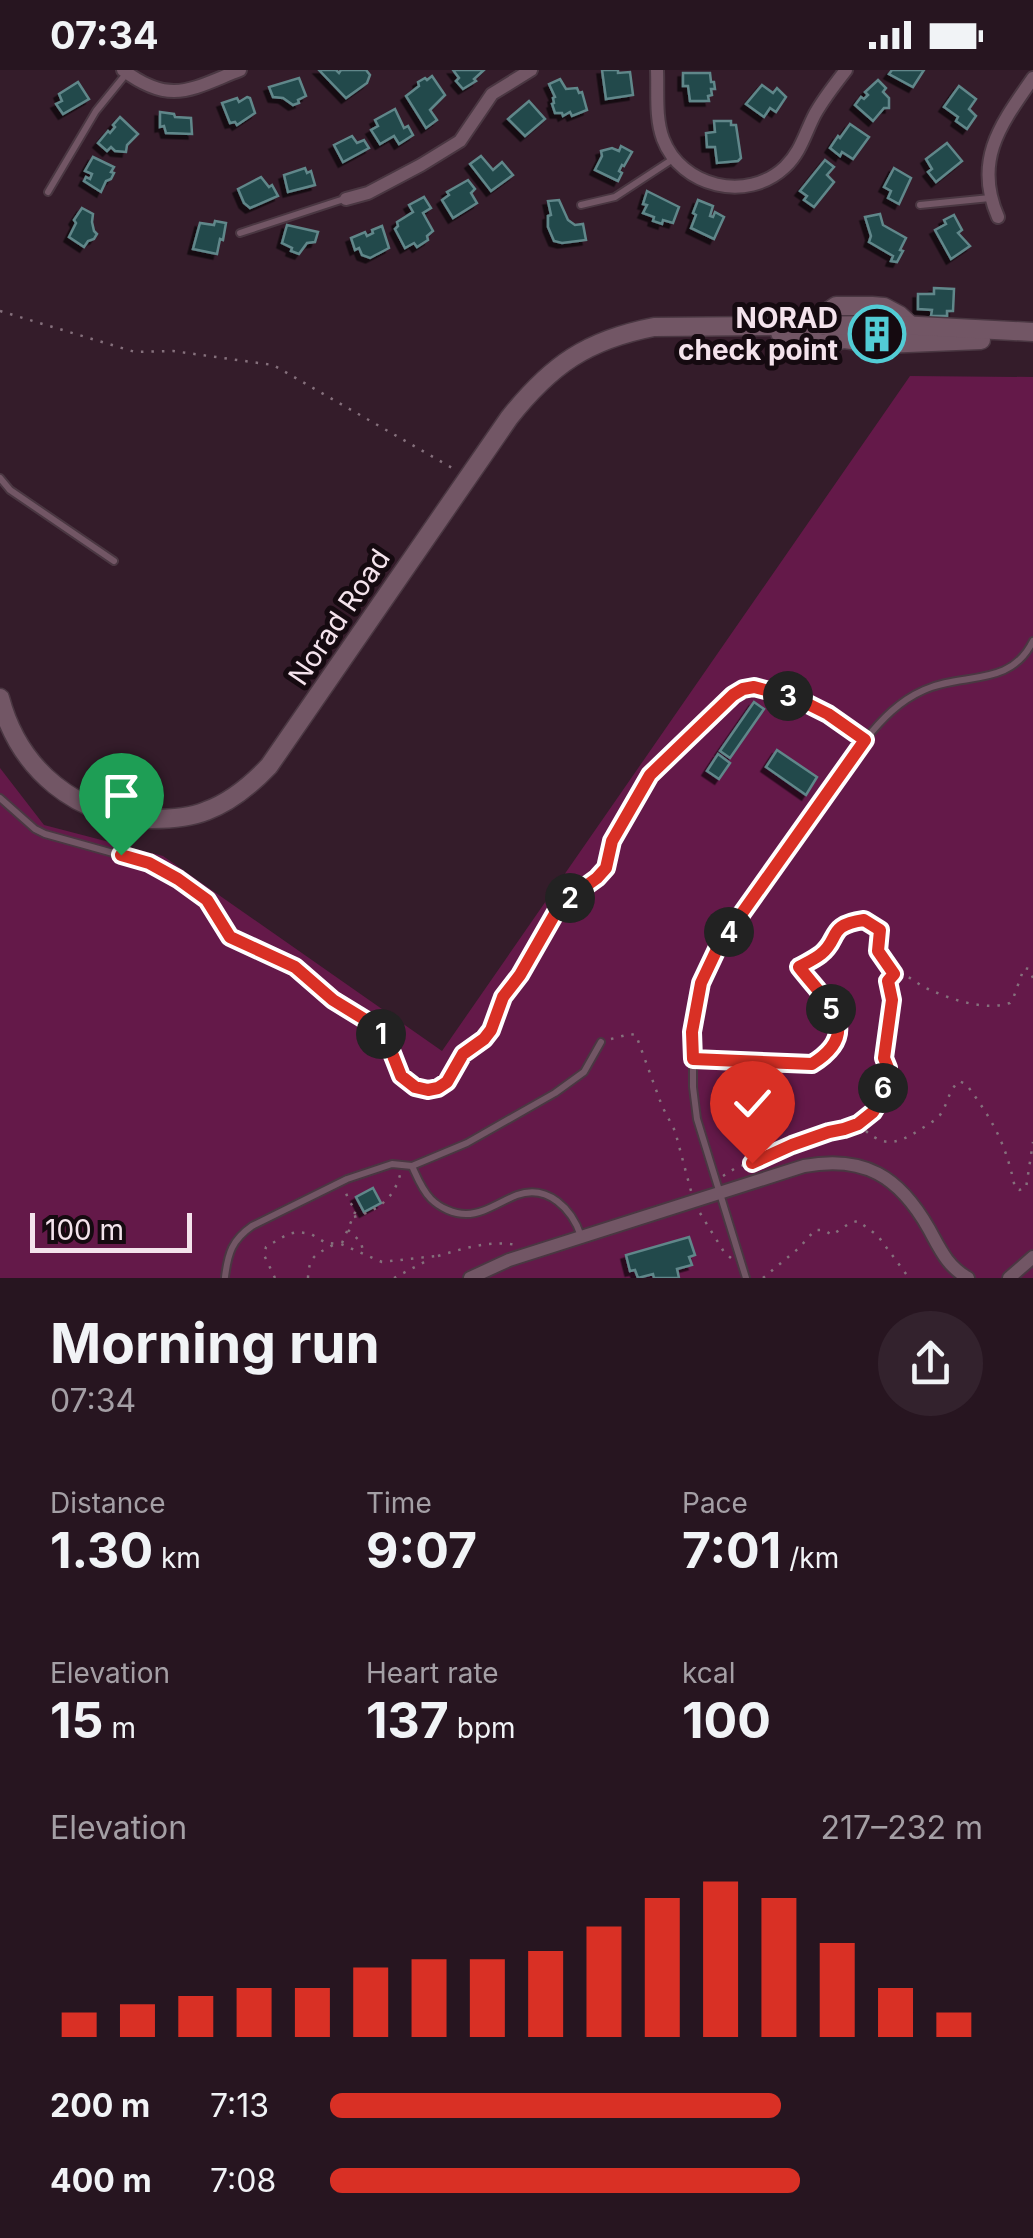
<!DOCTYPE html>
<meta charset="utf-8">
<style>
:root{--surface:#271520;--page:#33222d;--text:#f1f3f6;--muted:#a49fa5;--accent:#d93025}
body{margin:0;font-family:Inter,sans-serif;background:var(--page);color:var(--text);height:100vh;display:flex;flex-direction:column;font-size:38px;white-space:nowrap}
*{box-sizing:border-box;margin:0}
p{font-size:32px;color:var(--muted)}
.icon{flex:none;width:55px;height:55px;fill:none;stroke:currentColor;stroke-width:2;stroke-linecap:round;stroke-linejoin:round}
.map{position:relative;height:1208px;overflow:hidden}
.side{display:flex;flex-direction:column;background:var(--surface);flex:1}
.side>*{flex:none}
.scale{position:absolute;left:30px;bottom:25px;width:162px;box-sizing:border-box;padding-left:10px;border:5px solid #f4e3ec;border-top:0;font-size:28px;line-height:35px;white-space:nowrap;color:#f4e3ec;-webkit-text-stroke:8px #150a10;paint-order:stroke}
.pin{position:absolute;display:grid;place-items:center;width:85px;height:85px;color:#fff;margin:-102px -42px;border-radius:50% 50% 50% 0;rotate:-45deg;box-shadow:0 0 10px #0007}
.pin .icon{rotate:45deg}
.km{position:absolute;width:50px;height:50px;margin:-25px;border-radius:50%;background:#222;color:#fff;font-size:28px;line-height:50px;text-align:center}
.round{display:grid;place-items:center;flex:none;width:105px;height:105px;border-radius:52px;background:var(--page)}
.head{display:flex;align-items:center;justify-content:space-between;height:170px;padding:0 50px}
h1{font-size:55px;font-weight:700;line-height:75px}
.metrics{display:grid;grid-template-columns:repeat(3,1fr);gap:15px;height:170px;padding:10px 50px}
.metrics div{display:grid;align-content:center}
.metrics b{font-size:50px;font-weight:700}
.metrics small{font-size:28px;font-weight:400}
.metrics p{font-size:28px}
.chart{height:280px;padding:20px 50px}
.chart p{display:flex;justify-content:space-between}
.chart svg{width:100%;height:180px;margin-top:10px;stroke:var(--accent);stroke-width:6}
ul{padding:0 50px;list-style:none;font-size:32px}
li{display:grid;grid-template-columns:160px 120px 1fr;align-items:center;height:75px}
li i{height:25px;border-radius:12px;background:var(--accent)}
.status{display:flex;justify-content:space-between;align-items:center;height:70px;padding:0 50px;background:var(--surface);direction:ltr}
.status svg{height:28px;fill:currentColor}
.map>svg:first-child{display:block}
.green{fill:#641949}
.building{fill:#23494c;stroke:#60878a;stroke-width:2.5;filter:url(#shadow)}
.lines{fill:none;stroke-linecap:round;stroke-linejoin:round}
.service-casing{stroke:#4a3742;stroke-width:10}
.minor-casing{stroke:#4a3742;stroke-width:16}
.tertiary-casing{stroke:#4a3742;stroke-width:21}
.path{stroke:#85707c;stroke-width:2.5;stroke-dasharray:2.5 8;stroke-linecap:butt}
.service{stroke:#725665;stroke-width:6}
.minor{stroke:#725665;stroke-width:12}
.tertiary{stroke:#725665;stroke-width:18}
.route-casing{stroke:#fff;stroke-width:20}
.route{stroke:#d93025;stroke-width:12}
.labels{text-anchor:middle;stroke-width:10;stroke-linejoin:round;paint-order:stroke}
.poi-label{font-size:28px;font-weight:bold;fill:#f4e3ec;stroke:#150a10;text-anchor:end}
.street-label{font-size:28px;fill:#f4e3ec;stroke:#150a10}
</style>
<div class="status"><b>07:34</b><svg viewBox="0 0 49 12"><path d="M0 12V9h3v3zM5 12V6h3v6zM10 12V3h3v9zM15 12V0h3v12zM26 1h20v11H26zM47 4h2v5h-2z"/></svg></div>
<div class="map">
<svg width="1033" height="1208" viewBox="0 0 1033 1208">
<defs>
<filter id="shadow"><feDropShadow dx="-4.5" dy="4.5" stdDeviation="0" flood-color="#0009"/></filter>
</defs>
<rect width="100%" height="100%" fill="#341c2a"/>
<!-- green -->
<polygon class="green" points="910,306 1033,307 1033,1208 0,1208 0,698 44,755 163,786 442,981"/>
<!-- building -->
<g class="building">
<polygon points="319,0 336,0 339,3 341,0 366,0 370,5 367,13 346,28"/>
<polygon points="453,0 484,0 474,9 476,11 463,19 456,11 459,8"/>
<polygon points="602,0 618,0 618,3 630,2 633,25 606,29"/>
<polygon points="892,0 924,0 913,17 889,4"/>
<polygon points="683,3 710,3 711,12 714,12 715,19 711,19 712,25 708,26 709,31 690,31 688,16 683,16"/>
<polygon points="432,6 445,25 430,40 437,50 426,58 406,26 419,16 418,12 425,8 427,10"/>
<polygon points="299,8 306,26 298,30 299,33 293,35 283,28 273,27 269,17"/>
<polygon points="560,9 566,19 577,18 579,23 582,22 587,40 572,46 570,42 563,46 562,43 555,43 552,34 554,33 553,28 555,27 549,14"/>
<polygon points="878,10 886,18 883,22 889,28 889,38 884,38 873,51 855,35 861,27 864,29 868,25 865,22"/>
<polygon points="78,12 89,29 63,44 56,34 62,31 59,24"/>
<polygon points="762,15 773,23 777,18 786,27 776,42 770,38 764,47 746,34"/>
<polygon points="959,16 976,29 969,39 976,46 967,59 956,51 958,47 944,37"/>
<polygon points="247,27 250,28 255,43 237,55 235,52 230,53 222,33 237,28 239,32"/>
<polygon points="529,31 545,49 525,66 508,49"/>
<polygon points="395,39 404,58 408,56 413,65 399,74 394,66 380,74 371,60 378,56 375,50"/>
<polygon points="160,42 174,44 175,47 191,48 192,64 166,63 164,56 160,57"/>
<polygon points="120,47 138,64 127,75 126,82 115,81 111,77 107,81 98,73 108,61 110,63 115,57 113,55"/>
<polygon points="714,51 731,51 731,55 736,55 741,88 738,91 717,93 715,77 707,77 706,63 715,62"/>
<polygon points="850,54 869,67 853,89 842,82 840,86 830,78 838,66 840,68"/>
<polygon points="352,66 357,73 364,70 369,78 343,92 334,75"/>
<polygon points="947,73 962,91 936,112 928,102 932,99 926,89"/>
<polygon points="621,76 632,82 624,96 622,95 619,101 622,103 618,111 595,100 602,86 601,81 612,78 619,81"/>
<polygon points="481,86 493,100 502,92 513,105 491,121 470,94"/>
<polygon points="93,87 114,97 111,102 114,103 111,109 106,111 101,122 84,111 86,107 90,109 92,104 85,101"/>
<polygon points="825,90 834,97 827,105 834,112 814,137 804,130 807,126 800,121"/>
<polygon points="305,98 307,103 311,101 315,115 288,122 284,105"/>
<polygon points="894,98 911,108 899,134 888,128 891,121 884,117"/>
<polygon points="261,107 269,117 272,115 278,126 250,138 244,133 238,119"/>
<polygon points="468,110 475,119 471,123 477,133 453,148 442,130 449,125 447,122"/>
<polygon points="647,121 679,137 673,153 663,150 662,154 653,151 654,147 643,143 647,135 643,134"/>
<polygon points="424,127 431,138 423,143 433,161 427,166 428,170 417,177 414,173 405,178 395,159 398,156 397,152 413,142 409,135"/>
<polygon points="559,130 568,150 575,155 583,154 586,170 562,173 554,171 548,157 548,146 551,145 548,131"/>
<polygon points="698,130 713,136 710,146 713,147 715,142 724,147 714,169 691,158 696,145 693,143"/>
<polygon points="82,138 93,144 92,152 94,161 97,164 94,169 88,171 84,177 69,167 76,153 74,150"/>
<polygon points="880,144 883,155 906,168 900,180 903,181 897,192 891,191 893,186 869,172 871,166 865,147"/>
<polygon points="954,145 962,160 958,163 970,176 951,189 935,160 946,154 944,150"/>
<polygon points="215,151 226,153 223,170 220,169 217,184 193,179 200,153 214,155"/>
<polygon points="287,155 318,162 315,172 307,173 299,184 291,181 292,178 282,173"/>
<polygon points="382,156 389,178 370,188 362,185 359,178 355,180 351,168 365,162 367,166 373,163 372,160"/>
<polygon points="934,218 954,219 953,241 947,241 947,246 931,246 932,240 918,239 918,224 934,224"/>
<polygon points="754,632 764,639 730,688 720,681"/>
<polygon points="777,680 817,707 806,725 766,697"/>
<polygon points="718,684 730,693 719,709 707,701"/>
<polygon points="373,1118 381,1133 364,1142 356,1127"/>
<polygon points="689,1167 695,1185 689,1187 692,1195 677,1199 679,1208 654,1208 653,1204 638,1208 635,1200 630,1201 626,1185"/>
</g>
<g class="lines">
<!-- service casing -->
<g class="service-casing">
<g id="service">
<polyline points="48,122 96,41 126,4"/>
<polyline points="581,135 615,127 673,89"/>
<polyline points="920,135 990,128"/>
<polyline points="240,163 344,129"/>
<polyline points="0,408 10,420 114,491"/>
<polyline points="0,728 35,759 45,764 149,793 178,809 207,830 230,867 295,897 333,931 377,957 390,979 401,1007 407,1013 415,1017 428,1020 438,1018 447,1012 463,984 484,969 491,960 503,927 520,905 556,842 573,825 597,808 605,798 613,771 650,705 733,625 743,619 754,617 796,628 828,643 865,670"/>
<path d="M693,989L812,995C866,962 826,932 799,897"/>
<path d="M412,1096C417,1107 422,1120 431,1129C440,1138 454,1144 466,1144C484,1144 501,1131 517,1125C548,1114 572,1139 581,1166"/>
<path d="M225,1207C228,1183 232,1170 252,1156L347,1109L392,1094L412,1096L467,1073L555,1023L584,1002L601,972"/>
<path d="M746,1208L697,1049L693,1017V962L701,913L718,877L865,670C882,649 899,631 924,620C963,602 1010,618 1033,571"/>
</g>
</g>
<!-- minor casing -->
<g class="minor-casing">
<g id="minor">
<path d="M123,0C171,36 191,19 240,0"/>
<path d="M657,0C658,22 655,48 663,69C681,117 747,133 785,97C801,82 805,63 815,44C824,28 835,14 846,0"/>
<polyline points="346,129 368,123 421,95 460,71 492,24 531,0"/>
<path d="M998,147C973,90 1001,54 1033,8"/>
<path d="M470,1208L509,1190L804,1096C864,1085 899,1106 929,1159C940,1179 947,1196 968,1208"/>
<polyline points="1009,1208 1033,1187"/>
</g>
</g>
<!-- tertiary casing -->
<g class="tertiary-casing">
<g id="tertiary">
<polyline points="808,256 836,236 872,236 884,237 899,245 911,256"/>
<polyline points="780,263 823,274 844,269 883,274 981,270"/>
<path d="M0,628C19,700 77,748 152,749C170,749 189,748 206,741C231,732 251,715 269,696L509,348C551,295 587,270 654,257L900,255L1033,262"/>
</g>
</g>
<!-- path -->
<g class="path">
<polyline points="0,241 135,282 173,281 273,295 454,399"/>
<polyline points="809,891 822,884 834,862 845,855 864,850 880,860 878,881 894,904"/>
<polyline points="611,969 630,964 636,965 662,1036 675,1061 691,1121"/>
<path d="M858,1054C882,1077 893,1077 921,1059C927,1055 935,1051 940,1045C948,1034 948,1021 959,1011L966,1014C992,1049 1006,1073 1015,1118L1019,1120L1026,1118L1033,1072"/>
<path d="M723,1106L734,1099L792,1075L829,1062L844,1059L858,1053L873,1042L879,1032L888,998L884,988L892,930L887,911L891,905C907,901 914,913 928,919C953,930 984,941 1010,933L1014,926L1024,898L1029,899L1033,908"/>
<polyline points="700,1143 724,1182 732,1189"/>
<path d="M354,1147C379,1140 395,1128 401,1101"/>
<polyline points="348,1160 361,1172 363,1181"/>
<polyline points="342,1173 356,1140 349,1131 344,1118"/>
<path d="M438,1186C465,1178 490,1170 518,1175"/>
<polyline points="275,1208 264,1185 266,1177 288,1164 298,1162 311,1164 326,1173 341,1174 382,1192 436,1186"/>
<path d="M308,1208C309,1186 315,1185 333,1175"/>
<polyline points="394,1208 430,1189"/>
<polyline points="763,1208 799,1178 815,1160 824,1160 832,1165 850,1153 858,1151 878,1166 909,1208"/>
</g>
<!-- service -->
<use href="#service" class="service"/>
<!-- minor -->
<use href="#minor" class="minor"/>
<!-- tertiary -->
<use href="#tertiary" class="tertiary"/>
</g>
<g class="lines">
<!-- route casing -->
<g class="route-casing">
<path id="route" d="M121,785L149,793L178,809L207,830L230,867L295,897L333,930L377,957L390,978L401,1006L415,1017L428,1020L438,1018L447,1012L463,984L484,969L491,960L503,927L520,905L556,842L564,832L597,808L606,798L612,771L650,705L733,625L743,619L754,617L796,628L828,644L865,670L718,877L701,913L692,962L693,989L812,994C865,961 826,932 799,897C806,893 815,889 821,884C840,869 827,855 864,850L880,860L878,881L894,904L888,911L892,930L884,988L888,998L879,1032L873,1042L858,1054L844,1059L829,1062L792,1075L752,1093"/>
</g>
<!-- route -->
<use href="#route" class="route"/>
</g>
<!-- icons -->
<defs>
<g id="building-ring" transform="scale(2.875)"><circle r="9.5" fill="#150a10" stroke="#52ccd5" stroke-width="1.5"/><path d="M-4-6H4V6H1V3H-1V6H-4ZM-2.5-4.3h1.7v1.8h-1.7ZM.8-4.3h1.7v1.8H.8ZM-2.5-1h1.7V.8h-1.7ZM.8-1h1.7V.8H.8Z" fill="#52ccd5"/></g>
</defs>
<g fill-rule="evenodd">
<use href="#building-ring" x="877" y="264"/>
</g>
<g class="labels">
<!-- poi labels -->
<g class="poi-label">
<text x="838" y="258">NORAD<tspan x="838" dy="32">check point</tspan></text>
</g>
<!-- street labels -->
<g class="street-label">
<text transform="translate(339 547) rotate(-56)" y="10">Norad Road</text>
</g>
</g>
</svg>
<div class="scale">100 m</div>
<div class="pin" style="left:121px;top:785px;background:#1e9e55"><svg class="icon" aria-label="arrive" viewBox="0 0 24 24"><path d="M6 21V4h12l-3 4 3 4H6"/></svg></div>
<div class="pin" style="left:752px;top:1093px;background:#d93025"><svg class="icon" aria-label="check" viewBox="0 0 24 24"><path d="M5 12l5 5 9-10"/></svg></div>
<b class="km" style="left:381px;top:964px">1</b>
<b class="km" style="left:570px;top:828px">2</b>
<b class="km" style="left:788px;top:626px">3</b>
<b class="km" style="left:729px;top:862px">4</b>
<b class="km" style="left:831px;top:939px">5</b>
<b class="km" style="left:883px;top:1018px">6</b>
</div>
<section class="side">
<div class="head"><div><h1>Morning run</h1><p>07:34</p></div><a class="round"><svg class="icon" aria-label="share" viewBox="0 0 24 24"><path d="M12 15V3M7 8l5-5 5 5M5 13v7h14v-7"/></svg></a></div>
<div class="metrics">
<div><p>Distance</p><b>1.30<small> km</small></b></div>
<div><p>Time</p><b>9:07</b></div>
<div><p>Pace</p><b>7:01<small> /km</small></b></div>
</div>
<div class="metrics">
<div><p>Elevation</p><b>15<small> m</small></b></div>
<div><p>Heart rate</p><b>137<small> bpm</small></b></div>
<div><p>kcal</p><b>100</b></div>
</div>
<div class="chart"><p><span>Elevation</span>217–232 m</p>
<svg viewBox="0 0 160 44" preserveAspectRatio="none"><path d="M5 44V38M15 44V36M25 44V34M35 44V32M45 44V32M55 44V27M65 44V25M75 44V25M85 44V23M95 44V17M105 44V10M115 44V6M125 44V10M135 44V21M145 44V32M155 44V38"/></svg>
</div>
<ul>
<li><b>200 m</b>7:13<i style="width:69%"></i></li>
<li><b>400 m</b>7:08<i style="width:72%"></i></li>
</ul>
</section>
